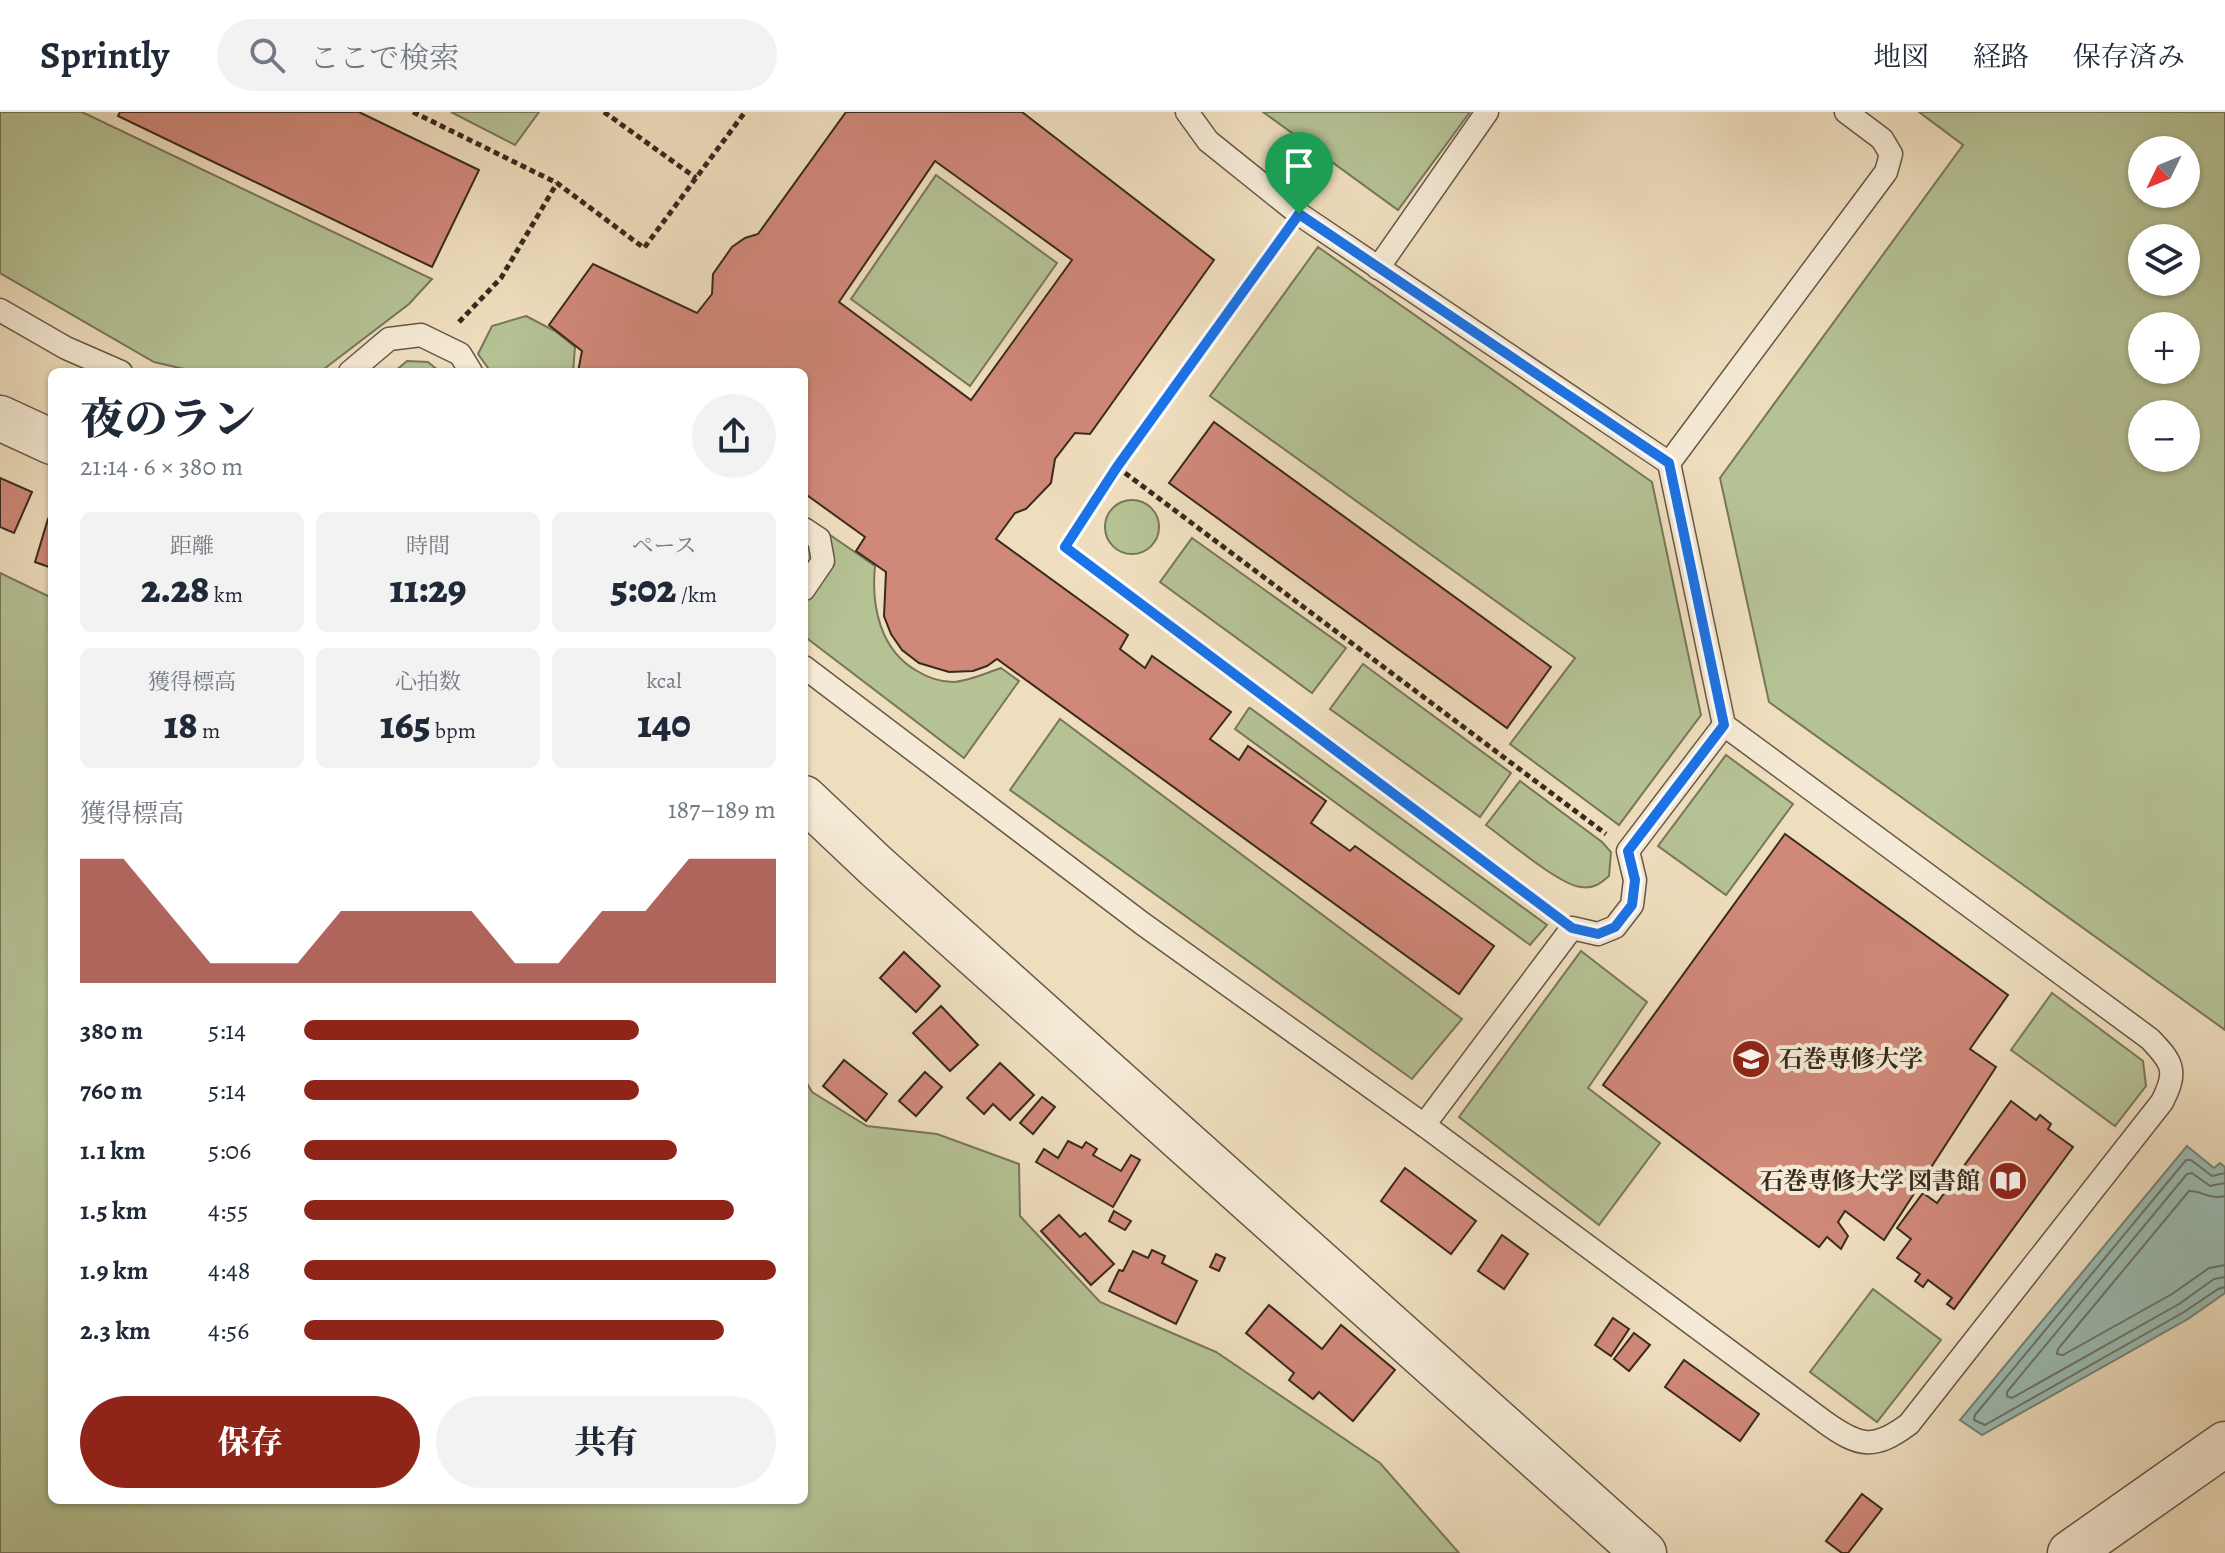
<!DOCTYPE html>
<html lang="ja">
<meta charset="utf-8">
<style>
:root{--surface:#fff;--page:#f2f2f3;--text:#1f2937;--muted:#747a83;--line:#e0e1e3;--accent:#8f2418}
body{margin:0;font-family:Alegreya,"Noto Serif JP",serif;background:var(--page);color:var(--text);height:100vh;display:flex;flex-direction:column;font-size:30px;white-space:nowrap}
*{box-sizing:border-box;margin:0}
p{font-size:26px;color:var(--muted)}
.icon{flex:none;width:44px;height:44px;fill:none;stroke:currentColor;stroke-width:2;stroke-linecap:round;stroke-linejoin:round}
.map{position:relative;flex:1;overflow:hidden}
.drawer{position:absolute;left:48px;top:256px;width:760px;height:1136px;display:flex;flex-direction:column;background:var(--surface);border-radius:12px;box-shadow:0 2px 6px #0004}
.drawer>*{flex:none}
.needle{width:52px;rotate:227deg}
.fabs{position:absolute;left:2128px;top:24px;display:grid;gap:16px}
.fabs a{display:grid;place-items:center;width:72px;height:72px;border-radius:50%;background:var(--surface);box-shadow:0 2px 6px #0004;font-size:40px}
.pin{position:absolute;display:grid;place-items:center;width:68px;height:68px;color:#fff;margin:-82px -34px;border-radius:50% 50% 50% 0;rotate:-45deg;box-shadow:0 0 8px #0007}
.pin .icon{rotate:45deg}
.round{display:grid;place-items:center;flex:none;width:84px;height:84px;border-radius:42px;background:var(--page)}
.overview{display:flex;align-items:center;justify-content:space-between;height:136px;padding:0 32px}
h1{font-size:44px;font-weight:800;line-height:60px}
.stats{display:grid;grid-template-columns:repeat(3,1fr);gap:12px;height:136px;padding:8px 32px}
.stats div{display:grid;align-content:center;border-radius:12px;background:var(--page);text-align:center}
.stats b{font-size:40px;font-weight:800}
.stats small{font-size:22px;font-weight:400}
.stats p{font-size:22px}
.chart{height:224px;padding:16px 32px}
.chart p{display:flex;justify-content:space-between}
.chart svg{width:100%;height:144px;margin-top:8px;fill:var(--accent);opacity:.7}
.cta{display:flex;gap:16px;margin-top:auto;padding:16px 32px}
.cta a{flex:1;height:92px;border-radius:48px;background:var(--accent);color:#fff;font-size:32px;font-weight:800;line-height:92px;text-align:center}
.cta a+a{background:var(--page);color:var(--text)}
ul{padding:0 32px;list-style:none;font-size:26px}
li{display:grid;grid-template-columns:128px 96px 1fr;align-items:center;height:60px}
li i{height:20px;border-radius:10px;background:var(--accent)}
header{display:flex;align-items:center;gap:48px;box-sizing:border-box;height:112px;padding:0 40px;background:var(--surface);border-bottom:2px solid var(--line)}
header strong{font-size:38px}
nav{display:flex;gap:44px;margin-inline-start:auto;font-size:28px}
.search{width:560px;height:72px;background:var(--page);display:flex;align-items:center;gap:20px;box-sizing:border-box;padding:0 28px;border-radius:44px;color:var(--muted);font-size:30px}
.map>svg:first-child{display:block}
.green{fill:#b5c294;stroke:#77765a;stroke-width:2;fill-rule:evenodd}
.water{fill:#9abcb3;stroke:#738278;stroke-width:2}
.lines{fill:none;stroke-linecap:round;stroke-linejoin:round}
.shore{stroke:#6a7369;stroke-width:2}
.building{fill:#d08879;stroke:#392a1f;stroke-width:2;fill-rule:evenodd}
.service-casing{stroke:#665747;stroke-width:25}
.tertiary-casing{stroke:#665747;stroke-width:47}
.path{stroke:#392a1f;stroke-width:5;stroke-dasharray:6 4;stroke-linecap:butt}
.service{stroke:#f5ead5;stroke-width:22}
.tertiary{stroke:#f5ead5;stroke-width:44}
.route-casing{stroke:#fff;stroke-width:16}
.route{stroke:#1a73e8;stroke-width:10}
.labels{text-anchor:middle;stroke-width:8;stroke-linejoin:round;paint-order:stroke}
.poi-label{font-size:24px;font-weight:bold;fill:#392a1f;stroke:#f5ead5;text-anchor:start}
</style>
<header>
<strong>Sprintly</strong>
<div class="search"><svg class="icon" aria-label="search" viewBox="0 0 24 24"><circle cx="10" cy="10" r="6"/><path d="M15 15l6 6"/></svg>ここで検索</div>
<nav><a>地図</a><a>経路</a><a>保存済み</a></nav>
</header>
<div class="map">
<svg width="2225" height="1441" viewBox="0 0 2225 1441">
<rect width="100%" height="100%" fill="#efdebe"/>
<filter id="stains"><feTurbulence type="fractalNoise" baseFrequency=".0025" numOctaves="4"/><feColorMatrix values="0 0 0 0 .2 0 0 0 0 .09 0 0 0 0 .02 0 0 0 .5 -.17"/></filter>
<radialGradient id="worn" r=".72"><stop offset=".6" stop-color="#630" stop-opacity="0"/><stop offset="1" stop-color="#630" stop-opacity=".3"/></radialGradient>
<!-- green -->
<g class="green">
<polygon points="0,0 82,0 432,167 409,192 320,260 197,260 154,250 0,161"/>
<polygon points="451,0 539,0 515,33"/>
<polygon points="1263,0 1470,0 1398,98"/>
<path d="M1919,0H2225V918L1769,590L1720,366L1963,33ZM2142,38H2186V82H2142ZM2142,126H2186V170H2142ZM2142,214H2186V258H2142ZM2142,302H2186V346H2142Z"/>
<polygon points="936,63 1057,151 970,274 851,187"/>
<polygon points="1318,135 1652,370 1701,603 1619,713 1510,632 1575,546 1210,284"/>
<polygon points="526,204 555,219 575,235 573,260 491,260 478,242 492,214"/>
<polygon points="407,249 428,250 440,260 394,260"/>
<circle cx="1132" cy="415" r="27"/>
<path d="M804,405L875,454C871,494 880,538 917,559C927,565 940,570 953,570C969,569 986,561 1001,556L1019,569L964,646L804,524Z"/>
<polygon points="1192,426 1346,536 1312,581 1160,470"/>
<polygon points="0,461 52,486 52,1388 804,1388 804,966 812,980 867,1014 937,1022 1019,1052 1020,1104 1100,1190 1216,1240 1380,1351 1459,1441 0,1441"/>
<polygon points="1363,552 1511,661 1480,705 1330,597"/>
<polygon points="1249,596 1250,596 1547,813 1530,833 1235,617"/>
<polygon points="1060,607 1462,907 1412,967 1010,678"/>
<polygon points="1726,643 1793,692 1726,783 1658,734"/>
<path d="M1520,669L1602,730L1611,740L1609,764C1600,772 1593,777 1581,775C1559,773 1507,728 1486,713Z"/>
<polygon points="1581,839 1647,890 1588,976 1660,1031 1599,1113 1459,1005"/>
<polygon points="2052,881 2143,949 2146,974 2115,1014 2011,938"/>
<polygon points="1873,1177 1941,1228 1877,1310 1810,1260"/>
</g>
<!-- water -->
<polygon class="water" points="2187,1034 2214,1056 2220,1051 2225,1055 2225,1181 2188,1207 1982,1323 1960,1308"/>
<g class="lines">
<!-- shore -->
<g class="shore">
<polyline points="2225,1061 2212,1064 2191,1048 2186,1048 1975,1303 1974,1308 1985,1313 2184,1200 2218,1177 2225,1175"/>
<polyline points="2225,1071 2210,1074 2192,1061 2187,1062 2007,1280 2007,1284 2012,1286 2179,1192 2214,1167 2225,1165"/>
<path d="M2225,1084C2208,1088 2201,1078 2189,1079L2058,1237L2057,1242L2063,1243L2172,1182L2209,1156L2225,1153"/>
</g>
</g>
<!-- building -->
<g class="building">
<polygon points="120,0 359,0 479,58 432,155 118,4"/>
<path d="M846,0H1022L1214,148L1090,322L1075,321L1055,347L1051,371L1026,397L1015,401L996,427L1128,523L1120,537L1145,556L1152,544L1231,600L1210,627L1239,648L1248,634L1326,689L1311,711L1350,739L1355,734L1494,834L1459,882L997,547L987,554L973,559L949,560L919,551L902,538L891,522L884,504L886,460L856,439L865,425L804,381V260H578L582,239L549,213L593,152L697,201L712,182L713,162L732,135L745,126L758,122ZM935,49L1072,148L971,288L839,190Z"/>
<polygon points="1214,310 1551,555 1507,616 1169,371"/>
<polygon points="0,366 32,380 14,421 0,415"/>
<polygon points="48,407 52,409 52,456 35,450"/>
<polygon points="1785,722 2008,883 1970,937 1996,955 1884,1128 1845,1099 1838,1110 1848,1124 1841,1137 1827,1125 1819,1135 1603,973"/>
<polygon points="904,840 940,874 916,900 880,866"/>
<polygon points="941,894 978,933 950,959 913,921"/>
<polygon points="844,948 887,982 866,1009 823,974"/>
<polygon points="1000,951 1034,983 1010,1008 993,992 984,1002 967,986"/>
<polygon points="925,960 942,975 916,1004 899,989"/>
<polygon points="1042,985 1055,995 1033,1022 1020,1011"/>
<polygon points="2011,989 2036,1008 2040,1003 2051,1012 2048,1017 2073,1035 1954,1197 1947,1192 1952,1186 1928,1168 1923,1175 1915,1169 1920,1162 1897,1146 1911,1127 1897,1116 1923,1081 1937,1091"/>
<polygon points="1068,1029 1082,1036 1086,1030 1097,1037 1093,1043 1121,1059 1131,1043 1140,1048 1113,1095 1036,1050 1044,1037 1058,1046"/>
<polygon points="1405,1056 1476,1109 1451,1142 1381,1089"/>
<polygon points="1114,1099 1131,1109 1125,1118 1109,1109"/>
<polygon points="1059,1103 1080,1125 1085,1121 1114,1152 1091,1173 1041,1119"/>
<polygon points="1502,1123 1528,1142 1504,1177 1478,1159"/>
<polygon points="1152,1138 1165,1144 1162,1151 1197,1169 1176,1212 1109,1179 1119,1158 1123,1159 1133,1139 1148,1146"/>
<polygon points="1216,1142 1225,1146 1219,1159 1210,1155"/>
<polygon points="1269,1193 1322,1237 1341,1213 1395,1258 1353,1309 1319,1280 1313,1287 1289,1268 1294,1261 1246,1221"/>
<polygon points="1613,1206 1629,1217 1611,1244 1595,1233"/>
<polygon points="1634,1221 1650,1233 1629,1259 1614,1247"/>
<polygon points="1684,1248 1759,1302 1740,1329 1665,1275"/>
<polygon points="1862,1382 1882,1397 1848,1441 1842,1441 1826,1429"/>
</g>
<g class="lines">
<!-- service casing -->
<g class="service-casing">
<g id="service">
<polyline points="1187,0 1208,29 1299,102 1669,351"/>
<polyline points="1378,156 1487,0"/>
<polyline points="0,198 66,236 121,260"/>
<polyline points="350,260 389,227 421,223 460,242 471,260"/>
<polyline points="804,417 819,427 823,449 804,477"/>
<path d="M804,555L1143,812L1424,1013L1826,1311C1860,1335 1874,1338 1909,1312L2162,990C2178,959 2173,951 2150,927L1724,613L1669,351L1886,60L1891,42L1882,27L1846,0"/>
<polyline points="1424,1013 1572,816 1598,822 1615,815 1632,793 1635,768 1628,739 1724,613"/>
</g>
</g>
<!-- tertiary casing -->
<g class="tertiary-casing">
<g id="tertiary">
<polyline points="0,306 52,330"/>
<polyline points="804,686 877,755 1644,1441"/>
<polyline points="2070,1441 2225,1332"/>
</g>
</g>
<!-- path -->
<g class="path">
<polyline points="413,0 557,71 644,136 745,0"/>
<polyline points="604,0 696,66"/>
<polyline points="1283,123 1117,355 1065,435 1549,798"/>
<polyline points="459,210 501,166 557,71"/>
<polyline points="1117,355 1606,722"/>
</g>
<!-- service -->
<use href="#service" class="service"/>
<!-- tertiary -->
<use href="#tertiary" class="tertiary"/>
</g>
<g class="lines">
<!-- route casing -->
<g class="route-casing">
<polygon id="route" points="1299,102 1669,351 1724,613 1628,739 1635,768 1632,793 1615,815 1598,822 1572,816 1065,435 1117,355"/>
</g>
<!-- route -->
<use href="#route" class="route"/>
</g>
<!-- icons -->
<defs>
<g id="university-disc" transform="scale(2)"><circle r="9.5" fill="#8f2418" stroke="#f5ead5"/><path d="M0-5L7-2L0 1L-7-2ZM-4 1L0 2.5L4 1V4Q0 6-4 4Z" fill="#fff"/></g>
<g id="library-disc" transform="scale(2)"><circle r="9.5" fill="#8f2418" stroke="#f5ead5"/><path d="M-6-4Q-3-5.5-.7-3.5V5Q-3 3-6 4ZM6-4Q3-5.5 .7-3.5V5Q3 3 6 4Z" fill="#fff"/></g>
</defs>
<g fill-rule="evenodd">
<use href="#university-disc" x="1751" y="947"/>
<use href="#library-disc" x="2008" y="1069"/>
</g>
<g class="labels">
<!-- poi labels -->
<g class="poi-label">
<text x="1779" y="955">石巻専修大学</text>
<text x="1980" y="1077" text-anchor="end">石巻専修大学 図書館</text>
</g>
</g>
<rect width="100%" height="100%" filter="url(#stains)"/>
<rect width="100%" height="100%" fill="url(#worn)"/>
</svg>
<div class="fabs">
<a><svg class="needle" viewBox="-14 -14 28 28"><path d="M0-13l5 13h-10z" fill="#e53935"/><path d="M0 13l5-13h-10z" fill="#747a83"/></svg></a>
<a><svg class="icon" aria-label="layers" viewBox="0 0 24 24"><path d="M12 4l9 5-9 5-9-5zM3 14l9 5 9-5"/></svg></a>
<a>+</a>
<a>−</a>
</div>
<div class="pin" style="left:1299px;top:102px;background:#1e9e55"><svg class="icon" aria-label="arrive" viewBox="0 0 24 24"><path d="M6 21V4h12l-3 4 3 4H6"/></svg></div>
<section class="drawer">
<div class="overview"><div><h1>夜のラン</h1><p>21:14 · 6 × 380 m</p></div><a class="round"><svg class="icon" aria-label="share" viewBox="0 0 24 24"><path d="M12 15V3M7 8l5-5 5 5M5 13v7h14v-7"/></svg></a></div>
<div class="stats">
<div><p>距離</p><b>2.28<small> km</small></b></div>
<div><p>時間</p><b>11:29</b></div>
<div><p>ペース</p><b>5:02<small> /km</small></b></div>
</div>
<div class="stats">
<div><p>獲得標高</p><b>18<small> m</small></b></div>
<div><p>心拍数</p><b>165<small> bpm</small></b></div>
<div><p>kcal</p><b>140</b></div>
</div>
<div class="chart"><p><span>獲得標高</span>187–189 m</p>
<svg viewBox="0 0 160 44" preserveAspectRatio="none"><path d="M0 44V6L10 6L20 22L30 38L40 38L50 38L60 22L70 22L80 22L90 22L100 38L110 38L120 22L130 22L140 6L150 6L160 6V44z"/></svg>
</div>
<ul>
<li><b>380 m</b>5:14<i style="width:71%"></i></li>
<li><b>760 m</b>5:14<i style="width:71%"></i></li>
<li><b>1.1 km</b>5:06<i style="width:79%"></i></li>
<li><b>1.5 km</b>4:55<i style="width:91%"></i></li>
<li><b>1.9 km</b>4:48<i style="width:100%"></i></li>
<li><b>2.3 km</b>4:56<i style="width:89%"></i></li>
</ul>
<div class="cta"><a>保存</a><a>共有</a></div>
</section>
</div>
